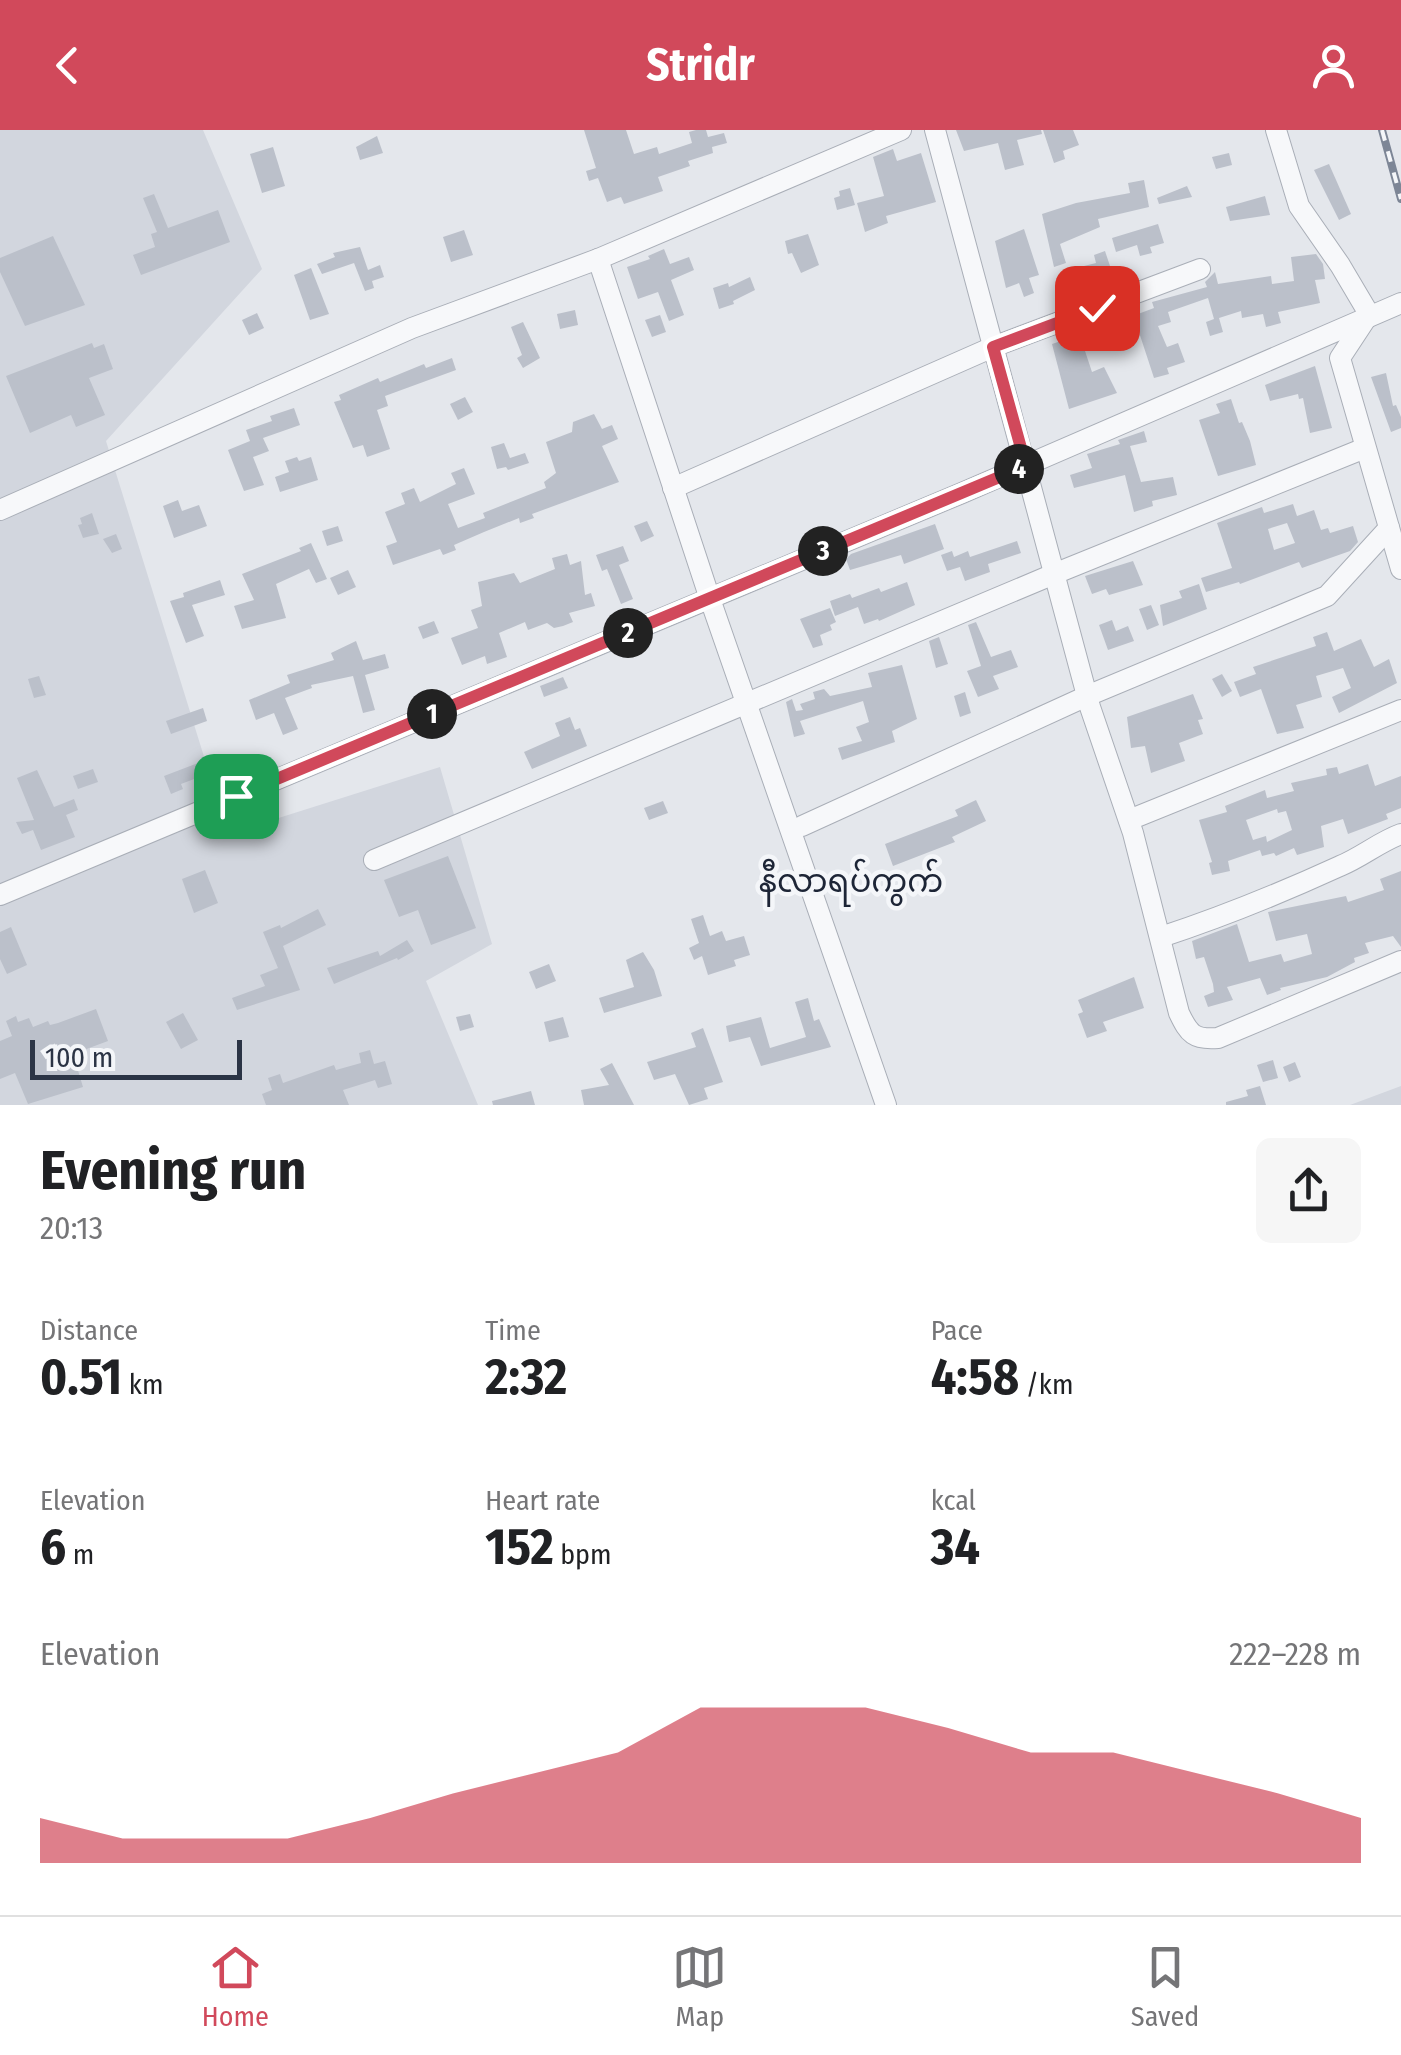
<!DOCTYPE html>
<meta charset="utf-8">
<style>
:root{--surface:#fff;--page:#f6f6f6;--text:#202124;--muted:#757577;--line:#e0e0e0;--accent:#d1495b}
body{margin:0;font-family:"Fira Sans Condensed","Noto Sans Myanmar",sans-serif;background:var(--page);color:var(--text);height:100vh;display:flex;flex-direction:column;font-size:38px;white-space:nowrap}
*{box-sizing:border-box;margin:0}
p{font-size:32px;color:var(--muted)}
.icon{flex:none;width:55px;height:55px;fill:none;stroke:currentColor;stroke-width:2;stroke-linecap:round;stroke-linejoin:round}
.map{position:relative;height:975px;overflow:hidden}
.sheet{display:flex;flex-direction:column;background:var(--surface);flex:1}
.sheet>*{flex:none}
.scale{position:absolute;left:30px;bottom:25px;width:212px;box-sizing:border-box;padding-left:10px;border:5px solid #2b3445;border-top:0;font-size:28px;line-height:35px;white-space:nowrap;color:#2b3445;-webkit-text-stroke:8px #f4f6f9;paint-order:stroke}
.pin{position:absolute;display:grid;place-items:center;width:85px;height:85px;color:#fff;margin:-42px;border-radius:20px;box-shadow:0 5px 15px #0006}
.km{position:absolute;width:50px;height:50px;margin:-25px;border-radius:50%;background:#222;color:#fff;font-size:28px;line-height:50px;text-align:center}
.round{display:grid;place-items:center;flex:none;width:105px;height:105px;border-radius:15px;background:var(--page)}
.head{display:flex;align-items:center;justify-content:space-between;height:170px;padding:0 40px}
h1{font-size:55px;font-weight:700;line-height:75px}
.stats{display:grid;grid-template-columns:repeat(3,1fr);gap:15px;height:170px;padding:10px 40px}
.stats div{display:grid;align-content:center}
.stats b{font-size:50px;font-weight:700}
.stats small{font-size:28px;font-weight:400}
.stats p{font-size:28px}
.chart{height:280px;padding:20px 40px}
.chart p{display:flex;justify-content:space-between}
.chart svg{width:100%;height:180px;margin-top:10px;fill:var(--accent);opacity:.7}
header{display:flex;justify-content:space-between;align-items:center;height:130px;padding:0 40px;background:var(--accent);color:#fff;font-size:45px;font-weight:700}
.dock{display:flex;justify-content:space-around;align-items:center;height:140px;border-top:2px solid var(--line);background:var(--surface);font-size:28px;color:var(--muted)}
.dock a{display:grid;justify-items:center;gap:5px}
.dock .on{color:var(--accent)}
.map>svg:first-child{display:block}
.built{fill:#d2d6de}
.building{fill:#bbc0ca;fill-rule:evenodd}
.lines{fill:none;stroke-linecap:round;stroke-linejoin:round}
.minor-casing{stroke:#a9aeb7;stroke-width:22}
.minor{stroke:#f7f8fa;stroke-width:20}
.rail-casing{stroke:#7d8696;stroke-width:8}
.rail{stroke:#f4f6f9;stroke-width:4;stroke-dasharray:11;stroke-linecap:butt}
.route-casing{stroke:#fff;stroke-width:20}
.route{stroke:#d1495b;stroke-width:12}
.labels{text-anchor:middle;stroke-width:9;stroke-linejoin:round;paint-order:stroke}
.quarter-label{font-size:32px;fill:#1d2536;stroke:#f4f6f9}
</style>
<header><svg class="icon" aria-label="back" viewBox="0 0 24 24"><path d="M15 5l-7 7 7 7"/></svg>Stridr<svg class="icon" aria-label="person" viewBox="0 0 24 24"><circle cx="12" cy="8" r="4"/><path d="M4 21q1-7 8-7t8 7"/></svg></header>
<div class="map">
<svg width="1401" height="975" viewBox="0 0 1401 975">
<rect width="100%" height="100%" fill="#e4e7ec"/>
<!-- built -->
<g class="built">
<polygon points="0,0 203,0 262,139 106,311 228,704 440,637 492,814 426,851 478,975 0,975"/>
<polygon points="1401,956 1401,975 1350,975"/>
</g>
<!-- building -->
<g class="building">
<polygon points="584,0 626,0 634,24 657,17 659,24 692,13 689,2 696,0 706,0 708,7 724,3 727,13 712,17 713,23 688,31 690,36 658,47 663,61 624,74 621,67 607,72 598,48 589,51 586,41 596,38"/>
<polygon points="956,0 1041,0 1042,4 1017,10 1024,35 1005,40 998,13 964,21"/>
<polygon points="1043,0 1073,0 1079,15 1063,21 1065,29 1054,33"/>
<polygon points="377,6 383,23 360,30 356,17"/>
<polygon points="273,17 285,56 262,63 250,24"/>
<polygon points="893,19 897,31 921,23 936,72 886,86 888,93 865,102 857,73 884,66 873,27"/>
<polygon points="1229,23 1232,35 1216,39 1212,27"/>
<polygon points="1329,34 1351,84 1339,90 1314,40"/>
<polygon points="1144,50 1149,77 1098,89 1100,97 1060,114 1066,133 1054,137 1042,84 1076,73 1130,63 1128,53"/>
<polygon points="1187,56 1192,67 1159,74 1157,68"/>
<polygon points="850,58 855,75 837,80 834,68 840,66 839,61"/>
<polygon points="154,64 168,98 218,80 230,112 141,145 133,125 155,117 151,104 157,102 143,68"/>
<polygon points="1265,66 1270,85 1230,91 1226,77"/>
<polygon points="1158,94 1164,113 1150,117 1152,123 1140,126 1137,115 1116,122 1112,108"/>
<polygon points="1024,99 1039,145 1029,148 1034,163 1024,167 1019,153 1006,158 995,111"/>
<polygon points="464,100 473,125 451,132 443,107"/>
<polygon points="808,104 819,135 801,143 792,123 788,124 785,111"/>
<polygon points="53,106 85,175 25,196 0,142 0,128"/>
<polygon points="360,117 368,140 380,135 384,147 372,151 374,158 365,161 354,133 322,144 317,134 335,127 333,123"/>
<polygon points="664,119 670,134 689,127 694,140 671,150 684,185 669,191 658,162 638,169 627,137 650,129 648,126"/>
<polygon points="1105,121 1111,139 1068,156 1064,141 1096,133 1094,125"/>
<polygon points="1316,124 1323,134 1325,149 1315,150 1320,173 1278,182 1281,193 1266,197 1263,184 1242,188 1241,181 1219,188 1223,202 1210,206 1206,192 1214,189 1208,168 1168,182 1171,192 1158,196 1167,217 1178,213 1185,232 1167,238 1169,244 1154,248 1135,190 1140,188 1138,184 1154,178 1152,172 1207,157 1205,152 1215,142 1218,154 1271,146 1272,154 1294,151 1291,127"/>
<polygon points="311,138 329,184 310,190 294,145"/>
<polygon points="750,147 755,160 733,171 734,174 719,179 713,158 728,153 729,157"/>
<polygon points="575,180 578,195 560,199 557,184"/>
<polygon points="257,183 264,198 249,205 242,190"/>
<polygon points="660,185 666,202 652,207 645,190"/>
<polygon points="523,192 540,228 523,238 517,228 522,225 511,197"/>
<polygon points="1072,203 1075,214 1082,212 1092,242 1104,237 1117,263 1069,279 1052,214 1061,211 1059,207"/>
<polygon points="92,213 94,218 104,214 113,239 89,248 105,285 76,297 71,285 30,303 6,246"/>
<polygon points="452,228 456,240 385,266 388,276 377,280 390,319 367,327 363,315 353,318 334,272 341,270 339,265 378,248 380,252 424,234 426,238"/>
<polygon points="1315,236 1332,298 1310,303 1303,268 1299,269 1298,264 1270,271 1265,255"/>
<polygon points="1386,243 1393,276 1396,275 1401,287 1401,298 1391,302 1371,247"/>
<polygon points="465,267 473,282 458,290 450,274"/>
<polygon points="1231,269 1239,293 1242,292 1250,311 1256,335 1218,346 1199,290 1220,283 1216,274"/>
<polygon points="294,278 300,295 263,308 269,321 253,327 264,355 244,361 228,320 250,311 246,300 272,291 270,286"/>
<polygon points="594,284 602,299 612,295 618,309 602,316 619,352 532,384 534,388 520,393 519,388 484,402 454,415 456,420 443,425 440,419 393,435 386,416 397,412 385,382 405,374 401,363 414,358 420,372 456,354 451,343 464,338 475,364 448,374 458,398 485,388 483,383 546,358 544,352 556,343 546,312 572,302 573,292"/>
<polygon points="1144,301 1147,312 1130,316 1141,352 1173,347 1177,365 1152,371 1153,376 1134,382 1125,345 1074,358 1070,345 1092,338 1087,324 1120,314 1118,310"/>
<polygon points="504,313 510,328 525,323 529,333 508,340 506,337 497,339 491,317"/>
<polygon points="297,327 299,331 311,327 318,350 280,362 275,347 289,342 285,331"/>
<polygon points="178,370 182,381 199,375 207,396 174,408 163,376"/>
<path d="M1293,374L1297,386L1314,380L1321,400L1328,398L1330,403L1353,396L1358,412L1350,421L1302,438L1299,432L1240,454L1239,452L1206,462L1201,448L1232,438L1217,393L1262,377L1264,383ZM1287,393L1295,413L1274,420L1268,399Z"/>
<polygon points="92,383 99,404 83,408 78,395 82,394 80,388"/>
<polygon points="647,391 654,406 641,412 634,396"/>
<polygon points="935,394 944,419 904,434 901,425 850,440 846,429 851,424"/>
<polygon points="338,396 343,411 327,416 322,401"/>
<polygon points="116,404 122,419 112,423 103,409"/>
<polygon points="1017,411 1021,423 988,434 990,442 965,451 960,437 947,441 941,425 952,421 954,427 968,421 970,427"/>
<polygon points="311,413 327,449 316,453 309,439 276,454 286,488 242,499 234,476 254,470 242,444 301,421 299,418"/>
<polygon points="623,416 629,431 619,435 633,469 621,474 607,439 602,441 596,425"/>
<polygon points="567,424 570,435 581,431 585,465 591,463 595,476 569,483 573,492 563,496 554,498 547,493 528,500 525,492 499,503 507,527 487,534 485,526 462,535 451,508 478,498 471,480 482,476 478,452 514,443 520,453 555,439 552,428"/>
<polygon points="1133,431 1143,455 1109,465 1106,459 1092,464 1085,446"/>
<polygon points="348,440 356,457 338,465 330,448"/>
<polygon points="220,450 225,465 192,475 204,506 186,513 170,471 184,467 183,463"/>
<polygon points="907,452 915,475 879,491 878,489 864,494 858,477 835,486 830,471 850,464 852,468 879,458 881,462"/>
<polygon points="1199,454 1207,479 1163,496 1160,475 1182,468 1179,461"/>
<polygon points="1151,475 1159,495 1147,500 1139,479"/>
<polygon points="830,478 836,492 830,495 832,500 820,505 823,515 813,518 800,489"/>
<polygon points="1112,490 1116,501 1128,496 1134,511 1108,520 1099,495"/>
<polygon points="434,491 439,503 423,509 418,497"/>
<polygon points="976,492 991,527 1011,520 1018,537 993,546 999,559 978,567 967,541 981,536 968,495"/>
<polygon points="1327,502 1334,521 1361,509 1374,537 1389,529 1397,553 1339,583 1332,567 1351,558 1343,538 1316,546 1322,567 1296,575 1304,598 1277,604 1261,559 1240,567 1234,552 1256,544 1253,537 1316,516 1313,507"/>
<polygon points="939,507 948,534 936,538 929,511"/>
<polygon points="356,511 363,530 385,524 389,538 365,545 375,580 363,583 353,546 311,555 312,558 285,568 298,599 283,605 274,583 256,590 249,570 290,553 287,545 334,530 331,523"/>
<polygon points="902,535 917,589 892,601 895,612 842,630 838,618 862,611 856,597 869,592 863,571 800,591 805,604 794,607 786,572 792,569 796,581 803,580 800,574 815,569 813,562 824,559 830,566 872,557 868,543"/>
<polygon points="1222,544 1232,561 1222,567 1212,549"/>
<polygon points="39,546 46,565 34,568 28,549"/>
<polygon points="563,547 568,558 544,567 540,556"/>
<polygon points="965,562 971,583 960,587 954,566"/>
<polygon points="1193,564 1203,589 1198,590 1203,604 1179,613 1185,631 1151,643 1145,616 1131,618 1127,587"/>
<polygon points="203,578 207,591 171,604 166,591"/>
<polygon points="570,587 575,600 580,598 587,616 532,639 524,622 560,606 555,593"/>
<polygon points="219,625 223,638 181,654 183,659 171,664 164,646"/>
<path d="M1368,634L1375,656L1401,646V678L1386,684L1388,689L1348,704L1343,689L1321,696L1324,717L1297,725L1294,718L1276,726L1274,723L1262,726L1260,720L1228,731L1230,741L1212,745L1209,733L1212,732L1199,690L1227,682L1225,676L1265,660L1267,668L1294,661L1291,653L1327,645L1326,639L1337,637L1339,644ZM1277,679L1278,683L1286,681L1292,700L1267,712L1266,706L1253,710L1246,690Z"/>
<polygon points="93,639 98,652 78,659 73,646"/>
<polygon points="37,640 54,677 74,669 78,680 66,685 75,707 41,720 33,700 22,704 16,692 34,690 17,648"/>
<polygon points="976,670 986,691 952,707 955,712 893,736 885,714 958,686 955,680"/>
<polygon points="663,671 668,683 649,690 644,678"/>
<polygon points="448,726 476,798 431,815 418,780 399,787 384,750"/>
<polygon points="205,740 218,773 194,783 182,749"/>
<polygon points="1401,741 1401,817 1393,806 1365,813 1369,823 1354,828 1355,832 1327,847 1280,858 1281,860 1267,865 1260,848 1227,857 1233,870 1208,877 1204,866 1214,862 1213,854 1204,827 1196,829 1192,811 1237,794 1249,832 1281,824 1284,832 1312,824 1307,804 1276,811 1268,782 1346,766 1348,772 1384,760 1380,749"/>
<polygon points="318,779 326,795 283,816 300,860 237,880 232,868 265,856 260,845 278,838 263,802 280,795 281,798"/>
<polygon points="703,785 710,806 722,801 726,811 744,806 750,825 734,830 736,836 708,845 702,826 694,830 689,818 699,813 691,789"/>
<polygon points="11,797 27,835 7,844 0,829 0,802"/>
<polygon points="407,810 414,821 398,830 397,828 334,854 327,838 378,821 380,826"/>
<polygon points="643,822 654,840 662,866 604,883 599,868 634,857 626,830"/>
<polygon points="549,834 556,851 536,859 529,842"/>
<polygon points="1134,847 1144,878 1103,892 1107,901 1087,908 1078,884 1083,882 1078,870"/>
<polygon points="808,868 814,891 819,889 831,917 761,936 750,907 729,912 726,896 761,887 770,918 806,907 795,872"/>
<polygon points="96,879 108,911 73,924 83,957 28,974 15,943 0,949 0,911 12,906 6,891 16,886 18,892 29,888 33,897 48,891 50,895 58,893"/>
<polygon points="183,883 198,910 181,919 166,892"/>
<polygon points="470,884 474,897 460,901 456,887"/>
<polygon points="563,887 569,907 549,912 544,892"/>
<polygon points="703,898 723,952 704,958 708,969 689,975 675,944 654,950 647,932 696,917 691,903"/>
<polygon points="370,920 374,934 385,931 392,954 378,958 375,950 343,960 349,975 266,975 262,964 272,960 268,948 280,944 283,953 334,935 336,940 361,933 359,923"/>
<polygon points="1273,930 1278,948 1263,952 1257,935"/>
<polygon points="1295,932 1301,947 1289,952 1283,937"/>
<polygon points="612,933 634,975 584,975 581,960 609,955 600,939"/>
<polygon points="1260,956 1266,975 1226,975 1226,972 1248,966 1246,960"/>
<polygon points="531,961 535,975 493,975 492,971"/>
</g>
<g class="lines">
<!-- minor casing -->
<g class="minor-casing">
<g id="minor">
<path d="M935,0L1090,577L1133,703L1179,883C1189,904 1194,910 1218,908L1401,831"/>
<polyline points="1276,0 1299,76 1340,135 1369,184 1340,228 1401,439"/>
<polyline points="598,129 710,469 886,975"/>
<polyline points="673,358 993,217 1200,139"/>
<polyline points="0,380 412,198 598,129 901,0"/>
<polyline points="1129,690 1401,580"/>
<polyline points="802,696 1087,566 1327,466 1389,398"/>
<polyline points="374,730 1054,444 1365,318"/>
<polyline points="0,765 962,363 1401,173"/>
<path d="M1161,807C1222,787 1281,763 1340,736C1362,727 1379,712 1401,704"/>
</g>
</g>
<!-- minor -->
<use href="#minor" class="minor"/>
<!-- rail casing -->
<g class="rail-casing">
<polyline id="rail" points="1382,0 1401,69"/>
</g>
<!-- rail -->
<use href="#rail" class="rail"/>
</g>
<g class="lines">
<!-- route casing -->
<g class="route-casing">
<polyline id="route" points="236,666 1026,336 993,217 1097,178"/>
</g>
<!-- route -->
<use href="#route" class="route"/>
</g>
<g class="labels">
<!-- quarter labels -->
<g class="quarter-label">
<text x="851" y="762">နီလာရပ်ကွက်</text>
</g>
</g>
</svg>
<div class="scale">100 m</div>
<div class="pin" style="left:236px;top:666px;background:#1e9e55"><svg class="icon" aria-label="arrive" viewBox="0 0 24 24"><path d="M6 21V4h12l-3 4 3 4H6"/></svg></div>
<div class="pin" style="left:1097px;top:178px;background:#d93025"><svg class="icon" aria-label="check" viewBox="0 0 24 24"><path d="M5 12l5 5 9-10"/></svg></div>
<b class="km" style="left:432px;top:584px">1</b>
<b class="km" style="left:628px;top:503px">2</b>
<b class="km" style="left:823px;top:421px">3</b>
<b class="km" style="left:1019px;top:339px">4</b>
</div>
<section class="sheet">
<div class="head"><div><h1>Evening run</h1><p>20:13</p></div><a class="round"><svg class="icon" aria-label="share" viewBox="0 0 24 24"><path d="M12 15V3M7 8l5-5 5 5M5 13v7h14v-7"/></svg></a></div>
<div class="stats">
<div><p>Distance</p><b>0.51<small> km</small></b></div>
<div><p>Time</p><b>2:32</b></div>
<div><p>Pace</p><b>4:58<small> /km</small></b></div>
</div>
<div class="stats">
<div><p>Elevation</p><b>6<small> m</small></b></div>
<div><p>Heart rate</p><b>152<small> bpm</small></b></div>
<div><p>kcal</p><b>34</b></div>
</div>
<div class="chart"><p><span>Elevation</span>222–228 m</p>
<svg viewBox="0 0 160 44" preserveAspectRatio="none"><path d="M0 44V33L10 38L20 38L30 38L40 33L50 27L60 22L70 17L80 6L90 6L100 6L110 11L120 17L130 17L140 22L150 27L160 33V44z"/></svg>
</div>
</section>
<nav class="dock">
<a class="on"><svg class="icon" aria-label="home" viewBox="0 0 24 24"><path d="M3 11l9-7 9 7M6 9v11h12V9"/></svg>Home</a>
<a><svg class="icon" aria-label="map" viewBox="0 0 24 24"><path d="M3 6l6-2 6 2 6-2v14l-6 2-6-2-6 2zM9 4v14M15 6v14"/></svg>Map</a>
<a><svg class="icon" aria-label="saved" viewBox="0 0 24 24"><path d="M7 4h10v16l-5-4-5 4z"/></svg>Saved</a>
</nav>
